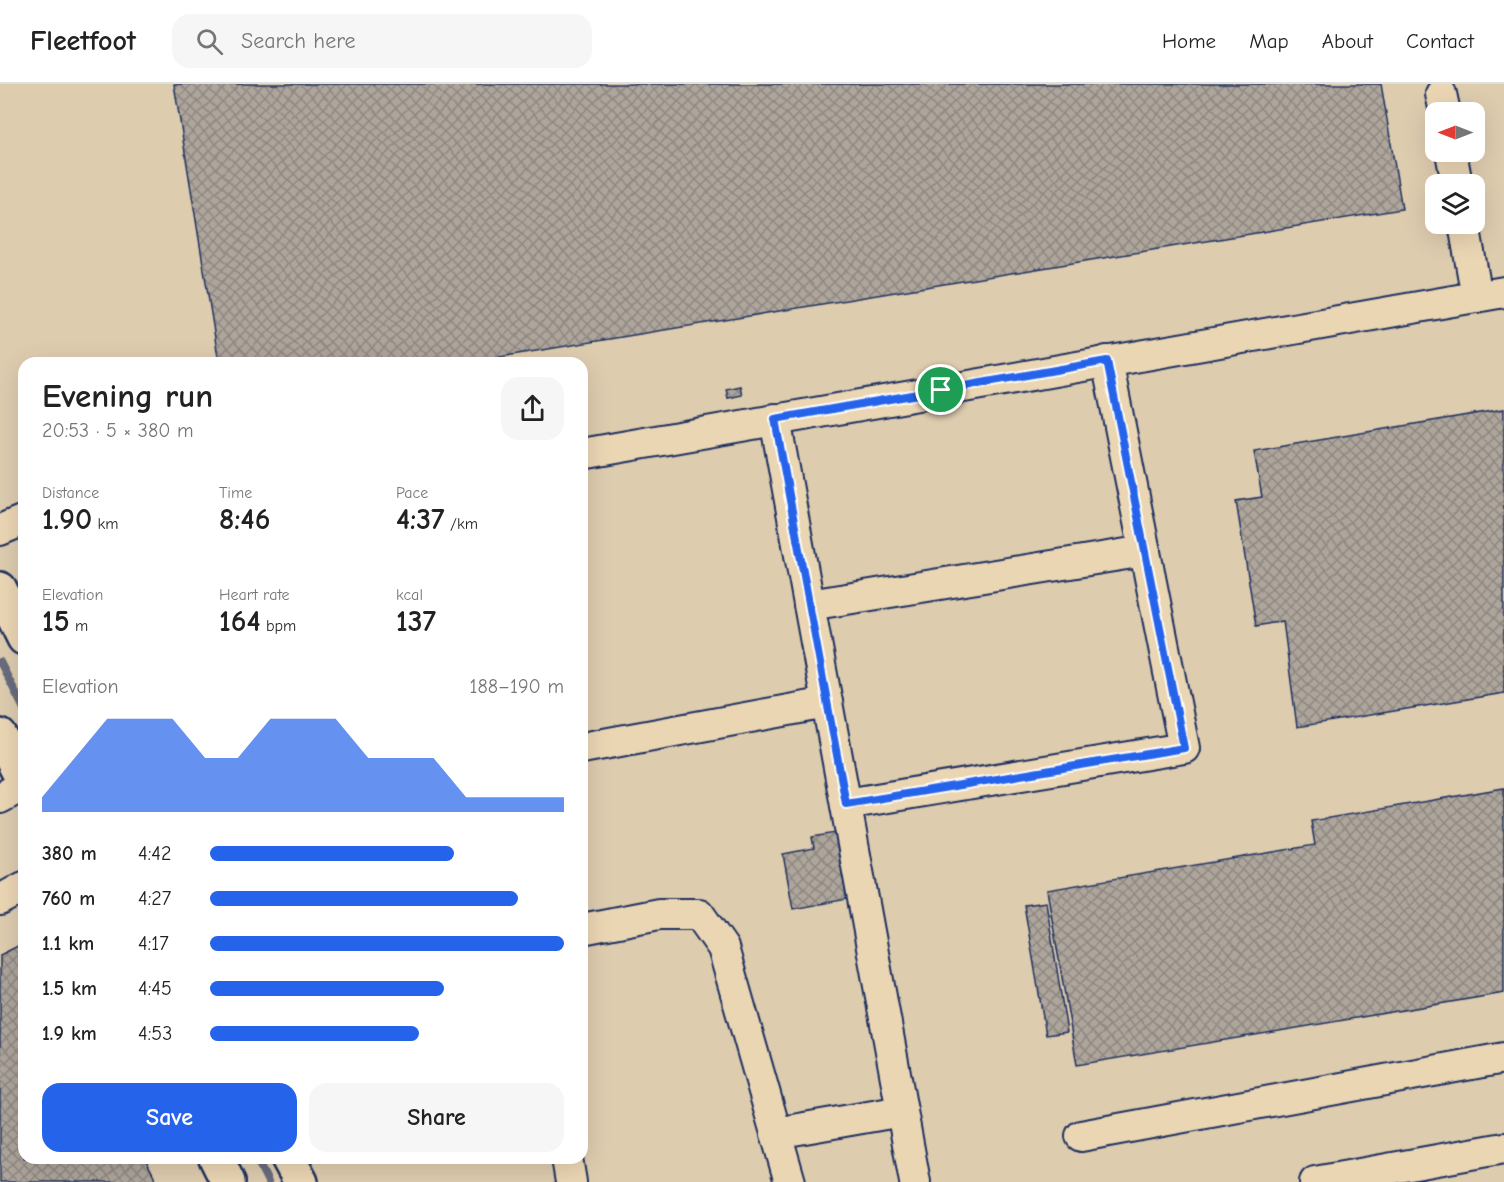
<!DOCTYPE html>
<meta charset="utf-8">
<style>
:root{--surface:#fff;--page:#f6f6f6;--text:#222;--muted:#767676;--line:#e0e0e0;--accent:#2563eb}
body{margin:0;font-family:"Comic Neue",sans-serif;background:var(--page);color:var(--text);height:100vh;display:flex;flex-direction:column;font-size:22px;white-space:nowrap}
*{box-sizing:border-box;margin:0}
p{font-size:20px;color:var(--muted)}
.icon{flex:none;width:33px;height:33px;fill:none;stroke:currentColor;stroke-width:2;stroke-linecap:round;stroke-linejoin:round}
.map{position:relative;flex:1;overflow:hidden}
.panel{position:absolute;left:18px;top:273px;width:570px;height:807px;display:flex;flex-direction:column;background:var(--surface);border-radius:18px;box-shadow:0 6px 24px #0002}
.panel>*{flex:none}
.needle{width:39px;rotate:270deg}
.tools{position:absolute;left:1425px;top:18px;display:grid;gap:12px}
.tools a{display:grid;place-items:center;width:60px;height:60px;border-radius:12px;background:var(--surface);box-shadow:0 6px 24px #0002;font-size:30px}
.pin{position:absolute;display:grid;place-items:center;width:51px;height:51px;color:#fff;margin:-26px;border:3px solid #fff;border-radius:50%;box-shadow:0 2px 6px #0007}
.round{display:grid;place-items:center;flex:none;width:63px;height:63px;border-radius:18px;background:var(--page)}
.headline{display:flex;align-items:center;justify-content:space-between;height:102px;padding:0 24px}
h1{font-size:33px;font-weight:700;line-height:45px}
.metrics{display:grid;grid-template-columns:repeat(3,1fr);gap:9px;height:102px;padding:6px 24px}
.metrics div{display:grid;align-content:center}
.metrics b{font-size:30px;font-weight:700}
.metrics small{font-size:16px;font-weight:400}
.metrics p{font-size:16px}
.chart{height:168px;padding:12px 24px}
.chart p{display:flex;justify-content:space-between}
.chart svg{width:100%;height:108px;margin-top:6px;fill:var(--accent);opacity:.7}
.button{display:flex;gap:12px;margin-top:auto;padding:12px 24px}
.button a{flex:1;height:69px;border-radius:18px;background:var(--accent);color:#fff;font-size:24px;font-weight:700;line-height:69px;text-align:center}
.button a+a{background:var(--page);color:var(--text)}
ul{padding:0 24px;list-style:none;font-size:20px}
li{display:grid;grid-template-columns:96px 72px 1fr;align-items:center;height:45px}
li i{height:15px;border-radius:8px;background:var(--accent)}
header{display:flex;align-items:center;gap:36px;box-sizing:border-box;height:84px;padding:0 30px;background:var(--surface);border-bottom:2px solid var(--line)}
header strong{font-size:28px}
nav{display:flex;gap:33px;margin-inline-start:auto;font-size:21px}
.search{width:420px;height:54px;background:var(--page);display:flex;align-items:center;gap:15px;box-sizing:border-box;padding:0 21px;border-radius:18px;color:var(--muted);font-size:22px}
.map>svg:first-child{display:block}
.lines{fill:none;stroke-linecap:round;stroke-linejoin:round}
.stream{stroke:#676c7d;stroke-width:8}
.building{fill:url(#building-cross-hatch);stroke:#1b2f5e;stroke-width:1.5}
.minor-casing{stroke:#1b2f5e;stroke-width:34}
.major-casing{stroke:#1b2f5e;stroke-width:38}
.minor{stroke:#ebd6b4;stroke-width:30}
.major{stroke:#ebd6b4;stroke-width:33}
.route-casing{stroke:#fff;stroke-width:12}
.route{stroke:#2563eb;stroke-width:8}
</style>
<header>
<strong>Fleetfoot</strong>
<div class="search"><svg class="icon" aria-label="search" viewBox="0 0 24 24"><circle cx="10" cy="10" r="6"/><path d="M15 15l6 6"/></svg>Search here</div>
<nav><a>Home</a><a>Map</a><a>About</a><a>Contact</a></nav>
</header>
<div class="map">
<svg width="1504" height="1098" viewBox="0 0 1504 1098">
<defs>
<pattern id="building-cross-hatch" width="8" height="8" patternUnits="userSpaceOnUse" patternTransform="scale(1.5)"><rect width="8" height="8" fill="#aea59b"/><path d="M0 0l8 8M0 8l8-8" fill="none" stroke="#8d8782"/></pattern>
</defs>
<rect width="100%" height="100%" fill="#deccaf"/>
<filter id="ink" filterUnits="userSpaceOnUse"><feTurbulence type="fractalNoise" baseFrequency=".0167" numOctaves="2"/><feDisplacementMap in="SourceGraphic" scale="12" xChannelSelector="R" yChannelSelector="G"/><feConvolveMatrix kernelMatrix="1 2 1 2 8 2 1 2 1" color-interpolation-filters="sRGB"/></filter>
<g filter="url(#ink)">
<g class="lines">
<!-- stream -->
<g class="stream">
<polyline points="0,578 24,625"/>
<polyline points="256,1074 268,1098"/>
</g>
</g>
<!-- building -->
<g class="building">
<polygon points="174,0 1381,0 1402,125 463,279 219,279"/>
<polygon points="740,302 742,311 728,314 726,305"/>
<polygon points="1504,325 1504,609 1297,643 1283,537 1256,542 1236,417 1262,413 1254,367"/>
<polygon points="1504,704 1504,909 1077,981 1047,806 1315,761 1311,737"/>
<polygon points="841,748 853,814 793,825 783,770 814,764 812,753"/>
<polygon points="1046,818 1067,948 1046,951 1024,821"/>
<polygon points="24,859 24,1074 145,1074 157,1098 0,1098 0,871"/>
</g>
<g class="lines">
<!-- minor casing -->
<g class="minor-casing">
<g id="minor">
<polyline points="1441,10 1445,28"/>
<polyline points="1451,68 1457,100"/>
<polyline points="1464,140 1477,213"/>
<polyline points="775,335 915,1098"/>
<polyline points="582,370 1504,208"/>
<polyline points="0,446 24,436"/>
<polyline points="809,521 1145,467"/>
<polyline points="582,664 827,619"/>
<polyline points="0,714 24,701"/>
<polyline points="846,720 1184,664 1107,277"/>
<polyline points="0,816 24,803"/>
<polyline points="582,845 659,830 699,830 723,864 790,1098"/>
<polyline points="776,1049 902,1027"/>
<polyline points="1081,1052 1504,974"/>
<polyline points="567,1074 571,1098"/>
<polyline points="1315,1098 1504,1064"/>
</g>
</g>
<!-- major casing -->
<g class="major-casing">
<g id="major">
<polyline points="0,505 24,554"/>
<polyline points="0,652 24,698"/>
<polyline points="216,1074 228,1098"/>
<polyline points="288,1074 301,1098"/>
</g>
</g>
<!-- minor -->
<use href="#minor" class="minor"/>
<!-- major -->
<use href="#major" class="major"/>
</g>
</g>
<g class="lines" filter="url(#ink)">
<!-- route casing -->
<g class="route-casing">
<polygon id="route" points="1107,277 1184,664 846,720 775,335"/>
</g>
<!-- route -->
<use href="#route" class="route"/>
</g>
</svg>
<div class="tools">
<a><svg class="needle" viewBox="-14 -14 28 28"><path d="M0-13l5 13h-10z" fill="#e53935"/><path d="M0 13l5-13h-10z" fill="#767676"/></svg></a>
<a><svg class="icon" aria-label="layers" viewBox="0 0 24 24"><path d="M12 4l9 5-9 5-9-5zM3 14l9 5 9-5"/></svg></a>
</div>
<div class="pin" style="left:941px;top:306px;background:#1e9e55"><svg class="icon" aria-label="arrive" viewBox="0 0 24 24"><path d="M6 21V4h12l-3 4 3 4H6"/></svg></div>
<section class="panel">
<div class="headline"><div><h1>Evening run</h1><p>20:53 · 5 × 380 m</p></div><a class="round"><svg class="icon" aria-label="share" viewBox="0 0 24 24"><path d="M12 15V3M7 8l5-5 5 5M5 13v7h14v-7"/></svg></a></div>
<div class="metrics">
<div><p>Distance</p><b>1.90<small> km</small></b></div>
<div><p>Time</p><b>8:46</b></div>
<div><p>Pace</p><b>4:37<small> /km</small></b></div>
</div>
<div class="metrics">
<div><p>Elevation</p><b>15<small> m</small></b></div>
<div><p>Heart rate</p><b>164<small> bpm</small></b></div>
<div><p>kcal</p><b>137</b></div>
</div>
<div class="chart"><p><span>Elevation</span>188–190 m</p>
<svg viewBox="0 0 160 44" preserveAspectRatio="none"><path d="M0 44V38L10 22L20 6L30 6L40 6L50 22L60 22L70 6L80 6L90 6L100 22L110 22L120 22L130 38L140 38L150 38L160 38V44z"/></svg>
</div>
<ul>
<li><b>380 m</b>4:42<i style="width:69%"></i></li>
<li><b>760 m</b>4:27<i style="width:87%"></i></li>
<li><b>1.1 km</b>4:17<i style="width:100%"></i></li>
<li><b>1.5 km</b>4:45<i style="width:66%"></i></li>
<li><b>1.9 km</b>4:53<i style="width:59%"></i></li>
</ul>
<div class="button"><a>Save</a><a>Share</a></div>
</section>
</div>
